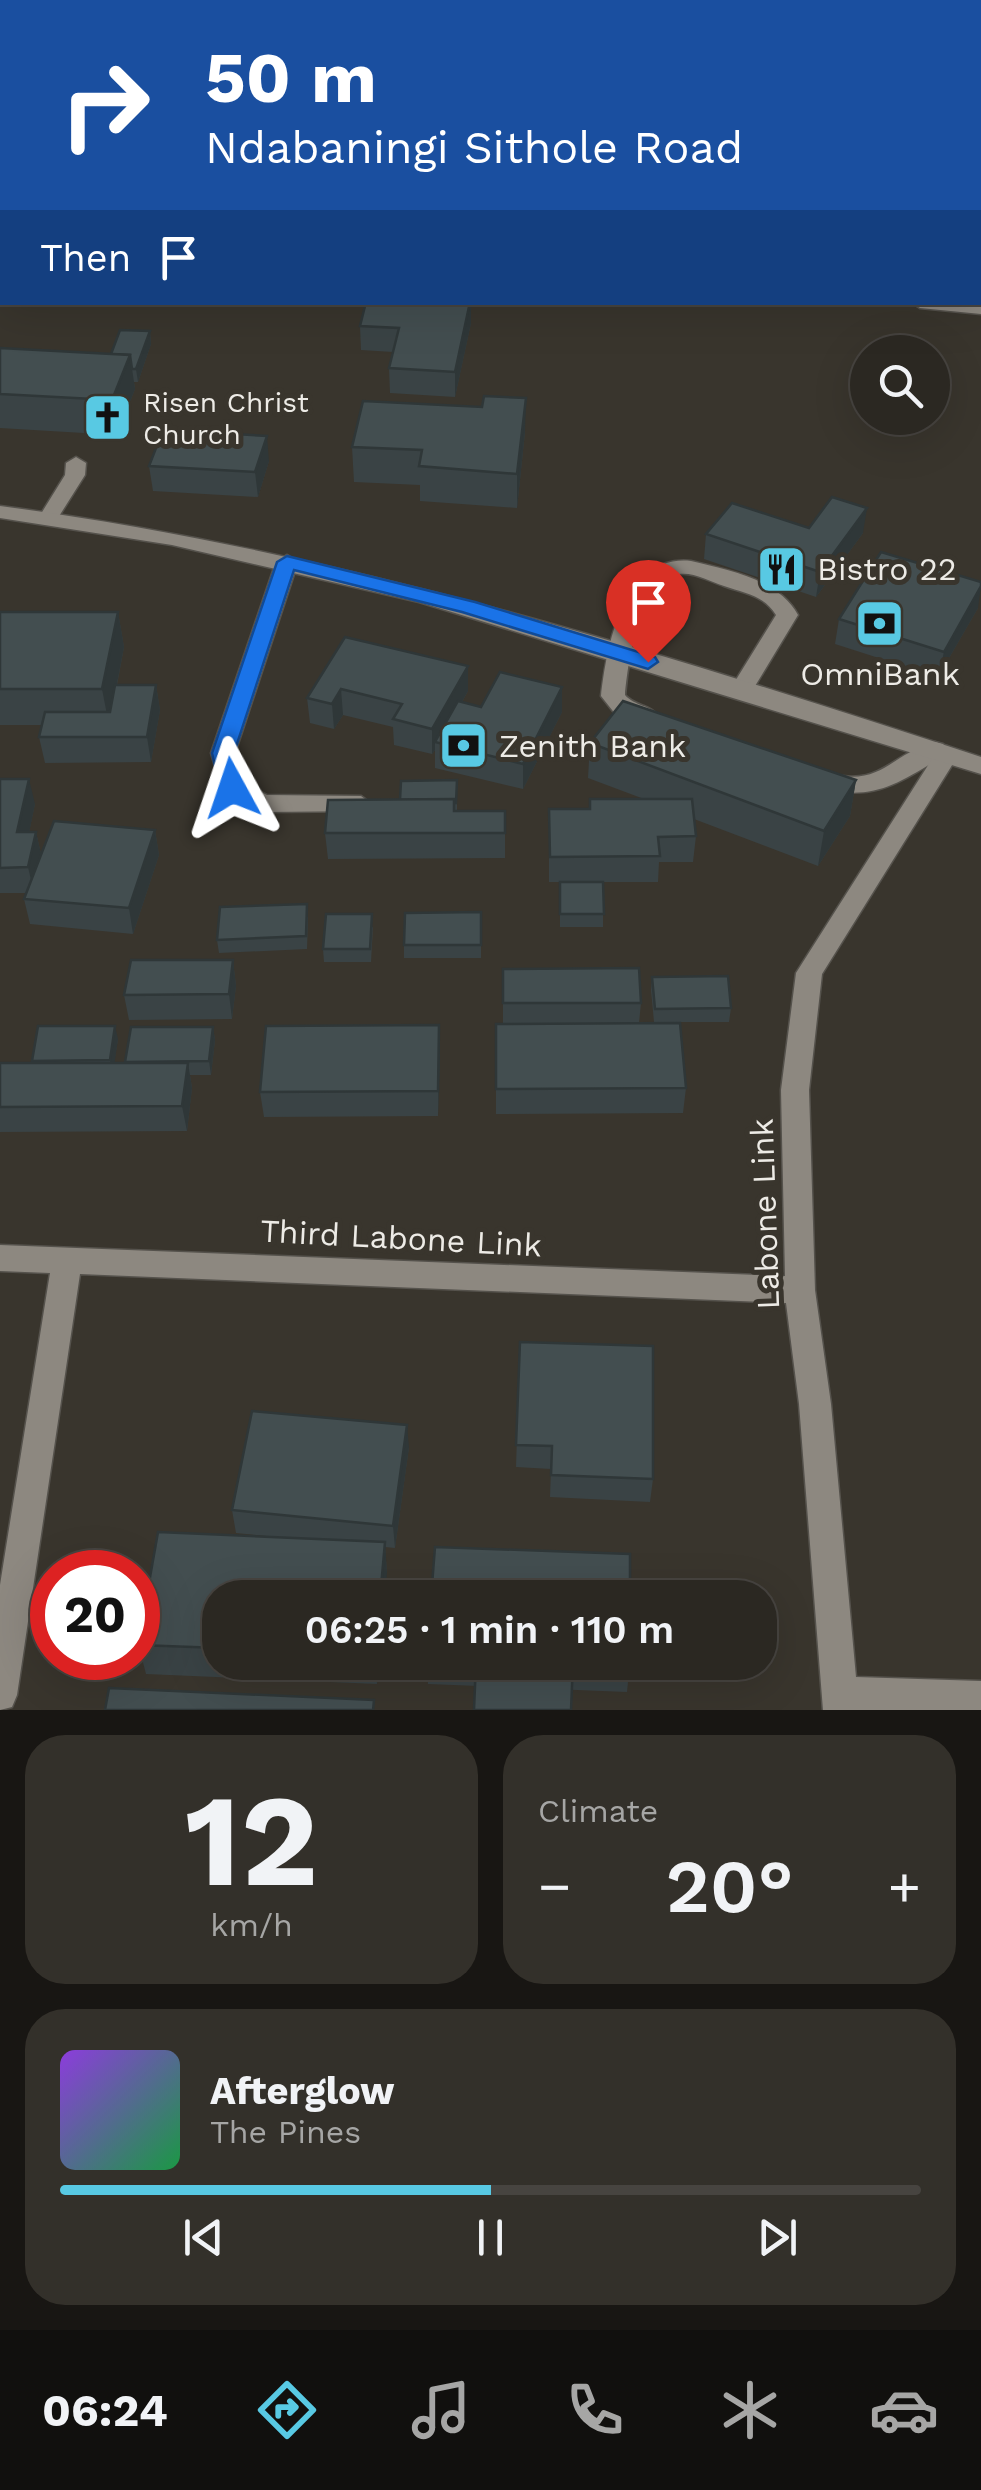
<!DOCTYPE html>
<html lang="en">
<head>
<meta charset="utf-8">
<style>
  body { margin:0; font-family:"Work Sans",sans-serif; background:#33302a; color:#f1f3f6; height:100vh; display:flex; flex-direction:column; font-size:38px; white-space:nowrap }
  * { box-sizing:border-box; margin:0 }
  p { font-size:32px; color:#a6a6a5 }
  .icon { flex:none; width:55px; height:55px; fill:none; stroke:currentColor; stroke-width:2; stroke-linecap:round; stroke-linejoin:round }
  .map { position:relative; height:1710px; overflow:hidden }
  .side { display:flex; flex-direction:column; gap:25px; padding:25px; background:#181613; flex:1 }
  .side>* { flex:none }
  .guide { position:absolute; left:0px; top:0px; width:982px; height:305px; box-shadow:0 10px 40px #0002,0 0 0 2px #474440; background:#1a4fa0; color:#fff; overflow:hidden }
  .fabs { position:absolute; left:850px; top:335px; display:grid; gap:20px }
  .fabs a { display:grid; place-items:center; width:100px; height:100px; border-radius:50%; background:#2b2822; box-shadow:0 10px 40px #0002,0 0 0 2px #474440; font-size:50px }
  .speed { position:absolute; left:30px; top:1550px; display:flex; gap:20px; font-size:50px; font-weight:700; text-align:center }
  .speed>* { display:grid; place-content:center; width:130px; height:130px; border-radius:50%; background:#2b2822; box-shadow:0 10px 40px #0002,0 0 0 2px #474440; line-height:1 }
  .speed .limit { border:15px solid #d22; background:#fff; color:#111 }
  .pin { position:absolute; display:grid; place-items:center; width:85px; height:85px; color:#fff; margin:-102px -42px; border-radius:50% 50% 50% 0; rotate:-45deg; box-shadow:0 0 10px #0007 }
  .pin .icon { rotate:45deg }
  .me { position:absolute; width:110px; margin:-55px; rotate:355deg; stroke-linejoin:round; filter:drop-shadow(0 0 8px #0008) }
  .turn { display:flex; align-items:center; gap:35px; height:210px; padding:0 40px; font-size:45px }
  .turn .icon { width:130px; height:130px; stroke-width:2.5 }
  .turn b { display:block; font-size:70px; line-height:85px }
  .then { display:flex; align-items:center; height:95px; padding:0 40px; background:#0003; gap:20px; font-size:38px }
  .big { font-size:75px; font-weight:600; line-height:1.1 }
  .side .widget { flex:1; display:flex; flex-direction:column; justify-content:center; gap:15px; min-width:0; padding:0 35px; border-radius:40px; background:#33302a }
  .side .dial { align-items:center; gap:0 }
  .dial b { font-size:130px; line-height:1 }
  .song { display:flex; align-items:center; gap:30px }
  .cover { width:120px; height:120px; border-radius:15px; background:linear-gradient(135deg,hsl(270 70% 55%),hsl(140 70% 35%)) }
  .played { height:10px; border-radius:5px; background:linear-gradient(90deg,#58c9e3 50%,#474440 50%) }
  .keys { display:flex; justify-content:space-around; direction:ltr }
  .heat { display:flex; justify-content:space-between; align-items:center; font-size:55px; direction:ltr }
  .side .tiles { flex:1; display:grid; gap:25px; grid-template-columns:1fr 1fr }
  .widget:last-child { grid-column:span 2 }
  .trip { position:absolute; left:202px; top:1580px; width:575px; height:100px; border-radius:40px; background:#2b2822; box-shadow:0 10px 40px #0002,0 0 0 2px #474440; font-weight:600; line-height:100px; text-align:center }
  .menu { display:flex; height:160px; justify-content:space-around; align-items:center; background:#11100e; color:#a6a6a5 }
  .menu .icon { width:70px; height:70px }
  .menu .current { color:#58c9e3 }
  .menu b { font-size:45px; color:#f1f3f6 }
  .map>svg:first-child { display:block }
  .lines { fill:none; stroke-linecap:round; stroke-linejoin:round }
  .service-casing { stroke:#55524c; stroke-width:3 }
  .minor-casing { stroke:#55524c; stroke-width:3 }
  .tertiary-casing { stroke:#55524c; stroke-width:3 }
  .service { fill:#8d8880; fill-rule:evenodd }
  .minor { fill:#8d8880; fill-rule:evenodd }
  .tertiary { fill:#8d8880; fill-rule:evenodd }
  .wall { fill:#3a4345 }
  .shaded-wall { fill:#2f3738 }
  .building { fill:#434e50; stroke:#2f3738; stroke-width:2.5 }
  .route { fill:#1a73e8; stroke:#114b97; stroke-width:2.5 }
  .labels { text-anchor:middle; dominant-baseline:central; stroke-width:10; stroke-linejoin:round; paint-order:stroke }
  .far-poi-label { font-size:28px; fill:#edebe6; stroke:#39352d; text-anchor:start }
  .poi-label { font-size:32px; fill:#edebe6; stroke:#39352d; text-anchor:start }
  .street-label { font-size:32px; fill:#edebe6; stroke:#39352d }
</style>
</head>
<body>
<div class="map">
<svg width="981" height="1710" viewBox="0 0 981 1710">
  <rect width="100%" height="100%" fill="#39352d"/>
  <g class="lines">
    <defs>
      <g id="service">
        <rect x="222" y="0" width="14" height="2"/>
        <path d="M287,555L298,562L235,753L243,783L267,795L361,796L373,805L370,811L264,812L223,794L211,753L276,562Z"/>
        <path d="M691,561C728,570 779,579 798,615L749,696H733L729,691L776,615C764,595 744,593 724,586C709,581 694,572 679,574C639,580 628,662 625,695C634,706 652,705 659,717L647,725L616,715L601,696C607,645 623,554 691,561Z"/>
        <path d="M935,742L943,744L947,750L943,756C895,786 870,803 812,786L809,780L821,772C884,789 885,756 935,742Z"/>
      </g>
      <g id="minor">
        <path d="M2,0H228L2,5Z"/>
        <path d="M625,0H719L720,2H626Z"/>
        <rect x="980" y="16" width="1" height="10"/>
        <rect x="0" y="277" width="2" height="10"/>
        <path d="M911,302H981V314L920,308Z"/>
        <path d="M76,457L86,463L85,475L56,521H42L39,517L65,475L66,463Z"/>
        <path d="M947,746L959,754L822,974L809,1090L815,1290L831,1404L856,1677L981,1681V1710H823L799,1404L786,1303L80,1274L17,1695L12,1707L0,1710V1585L50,1273L0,1271V1245L785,1276L781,1090L796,973L939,748Z"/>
      </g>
      <path id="tertiary" d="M0,506C335,550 661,652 981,757V774L419,602L172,545L0,518Z"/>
    </defs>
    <use href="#service" class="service-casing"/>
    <use href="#minor" class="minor-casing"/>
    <use href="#tertiary" class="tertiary-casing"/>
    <use href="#service" class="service"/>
    <use href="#minor" class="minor"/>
    <use href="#tertiary" class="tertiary"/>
  </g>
  <g class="wall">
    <path d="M981,198V235H980Z"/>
    <path d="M471,323L455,397L390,393L389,368L393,352L361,350L360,326Z"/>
    <path d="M150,331L151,344L138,382H134L135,389L117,435L0,428V348L111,354Z"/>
    <path d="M525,432L517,508L420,501V485L354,482L352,447Z"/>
    <path d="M269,461L258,497L153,491L149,466Z"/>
    <path d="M809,528L863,533L816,597L704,559L706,534Z"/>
    <path d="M978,608L938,677L835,644L839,619Z"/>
    <path d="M0,612H118L124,647L117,685H156L160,710L151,762L45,763L39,737L42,725H0Z"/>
    <path d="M345,637L468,666V691L462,702L481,707L562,712L523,789L435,768V750L432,754L394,745L393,727L343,715L334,729L310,723L307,698Z"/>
    <path d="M590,743L856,780L850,816L818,866L694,819L696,836L693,862H659L658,882H603V927H560V882H549V809H589L590,799H644L588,778Z"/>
    <path d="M0,779L35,804L29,832H36L41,854L155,830L159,855L133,934L30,924L24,899L26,893H0Z"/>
    <path d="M457,780V811L505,833V858L328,859L325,833L400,800Z"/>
    <path d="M481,912V958H404V945Z"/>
    <path d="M308,917L307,949L219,953L217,940Z"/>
    <path d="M373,927L371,962H324L323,949Z"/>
    <path d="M233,960L236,986L232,1019L129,1020L124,995Z"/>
    <path d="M503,969L641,1003L639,1023L686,1088L683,1113L496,1114V1024H503Z"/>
    <path d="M652,977L731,1008L729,1022H654L651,990Z"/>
    <path d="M213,1027L215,1040L211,1075H190L192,1088L187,1131L0,1132V1063H33L32,1061L118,1039L114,1063H125Z"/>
    <path d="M440,1050L438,1116L264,1117L260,1092Z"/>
    <path d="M520,1342L653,1479L650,1502L550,1497L551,1469L516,1467Z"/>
    <path d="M409,1447L395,1548L385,1547L387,1573L220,1598V1662H379L377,1684L146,1674L138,1643L287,1538L236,1533L232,1510Z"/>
    <path d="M427,1662H630L627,1692L428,1684Z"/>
  </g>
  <g class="shaded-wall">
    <path d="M471,302V323L455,397V372Z"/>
    <path d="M150,331L151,344L138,382L136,369Z"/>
    <path d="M130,355L135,389L117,435L112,400Z"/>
    <path d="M526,398L525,432L517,508V474Z"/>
    <path d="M267,436L269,461L258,497L255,472Z"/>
    <path d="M867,508L863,533L816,597L820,572Z"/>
    <path d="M981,586L978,608L938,677L944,652Z"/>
    <path d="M118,612L124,647L109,725L102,689Z"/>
    <path d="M468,666V691L439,743L435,742V750L432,754V729Z"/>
    <path d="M156,685L160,710L151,762L147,737Z"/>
    <path d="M562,687V712L523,789V764Z"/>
    <path d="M341,689L343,715L334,729L332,704Z"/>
    <path d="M29,779L35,804L24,857L17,832Z"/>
    <path d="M856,780L850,816L818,866L824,831Z"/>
    <path d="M155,830L159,855L133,934L129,908Z"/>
    <path d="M36,832L42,858L34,893L28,867Z"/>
    <path d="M233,960L236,986L232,1019L229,994Z"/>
    <path d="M439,1025L440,1050L438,1116V1091Z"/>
    <path d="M115,1026L118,1039L113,1074L110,1060Z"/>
    <path d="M213,1027L215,1040L211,1075L209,1061Z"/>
    <path d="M188,1063L192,1088L187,1131L182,1106Z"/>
    <path d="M407,1425L409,1447L395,1548L393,1526Z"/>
    <path d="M385,1542L387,1573L385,1598H380Z"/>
    <path d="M375,1662H379L377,1684Z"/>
  </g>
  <g class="building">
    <rect x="384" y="0" width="59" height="2"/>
    <path d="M366,302H470L455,372L389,368L399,328L360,326Z"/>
    <path d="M120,330L150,331L136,369H132L130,355L111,354Z"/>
    <path d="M0,348L130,355L112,400L0,394Z"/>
    <path d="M484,396L526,398L517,474L419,466L422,450L352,447L363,401L482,407Z"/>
    <path d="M163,430L267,436L255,472L149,466Z"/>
    <path d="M832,497L867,508L820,572L706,534L732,503L809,528Z"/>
    <path d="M881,552L981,582V586L944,652L839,619Z"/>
    <path d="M0,612H118L102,689H0Z"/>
    <path d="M345,637L468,666L432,729L393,719L402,704L341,689L332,704L307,698Z"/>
    <path d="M500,672L562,687L523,764L435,742L458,701L481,707Z"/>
    <path d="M115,685H156L147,737H39L45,712H110Z"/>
    <path d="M623,701L856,780L824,831L590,743Z"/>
    <path d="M0,779H29L17,832H36L28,867L0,868Z"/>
    <path d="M457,780L456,803H454V799L400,800L401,781Z"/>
    <path d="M454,799V811H505V833H325L328,800Z"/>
    <path d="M590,799H692L696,836L658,837L660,856L550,857L549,809H590Z"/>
    <path d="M54,821L155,830L129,908L24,899Z"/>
    <path d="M560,882H603L604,914H560Z"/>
    <path d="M307,904L306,936L217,940L220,907Z"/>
    <path d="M481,912V945H404L405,913Z"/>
    <path d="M326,914H372L370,949H323Z"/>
    <path d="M131,960H233L229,994L124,995Z"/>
    <path d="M639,968L641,1003H503V969Z"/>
    <path d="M728,976L731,1008L655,1009L652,977Z"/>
    <path d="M680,1023L686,1088L496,1089V1024Z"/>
    <path d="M439,1025L438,1091L260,1092L266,1026Z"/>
    <path d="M38,1026H115L110,1060L32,1061Z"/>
    <path d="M131,1027H213L209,1061L125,1062Z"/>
    <path d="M0,1063H188L182,1106L0,1107Z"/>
    <path d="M520,1342L653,1346V1479L551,1475L552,1446L516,1445Z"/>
    <path d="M252,1411L407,1425L393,1526L232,1510Z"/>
    <path d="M158,1532L385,1542L380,1598H220V1648L138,1645Z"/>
    <path d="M435,1547L630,1554V1598H431Z"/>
    <path d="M476,1662H573L571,1710H474Z"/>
    <path d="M109,1688L374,1700L373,1710H105Z"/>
  </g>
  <path class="route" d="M287,556L475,602L655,657L658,662L648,669L462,612L294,570L234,753L243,788L232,795L220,788L212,753L277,562Z"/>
  <defs>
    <symbol id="church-square" viewBox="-11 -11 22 22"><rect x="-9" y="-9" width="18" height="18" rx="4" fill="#58c9e3" stroke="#39352d"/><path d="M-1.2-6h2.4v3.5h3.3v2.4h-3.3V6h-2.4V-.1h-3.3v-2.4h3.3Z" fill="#111"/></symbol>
    <symbol id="restaurant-square" viewBox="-11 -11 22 22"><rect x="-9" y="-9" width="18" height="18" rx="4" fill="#58c9e3" stroke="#39352d"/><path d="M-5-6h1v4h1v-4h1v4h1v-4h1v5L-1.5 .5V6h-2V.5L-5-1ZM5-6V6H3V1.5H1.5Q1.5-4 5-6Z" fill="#111"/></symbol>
    <symbol id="bank-square" viewBox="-11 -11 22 22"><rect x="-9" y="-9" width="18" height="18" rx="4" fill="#58c9e3" stroke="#39352d"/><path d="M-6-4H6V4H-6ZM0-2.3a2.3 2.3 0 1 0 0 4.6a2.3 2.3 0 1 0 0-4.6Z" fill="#111"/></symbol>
  </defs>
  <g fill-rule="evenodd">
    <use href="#church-square" x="80" y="390" width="55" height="55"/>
    <use href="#restaurant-square" x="754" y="542" width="55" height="55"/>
    <use href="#bank-square" x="852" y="596" width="55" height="55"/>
    <use href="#bank-square" x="436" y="718" width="55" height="55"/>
  </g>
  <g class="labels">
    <g class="far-poi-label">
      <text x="143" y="402">Risen Christ<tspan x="143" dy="32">Church</tspan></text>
    </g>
    <g class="poi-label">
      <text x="817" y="569">Bistro 22</text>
      <text x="880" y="674" text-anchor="middle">OmniBank</text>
      <text x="499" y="746">Zenith Bank</text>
    </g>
    <g class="street-label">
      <text transform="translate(765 1214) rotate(-92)">Labone Link</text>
      <text transform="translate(401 1238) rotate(3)">Third Labone Link</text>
    </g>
  </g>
</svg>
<div class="fabs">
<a><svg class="icon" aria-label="search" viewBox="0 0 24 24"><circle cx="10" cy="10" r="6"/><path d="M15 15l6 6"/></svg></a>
</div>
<div class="speed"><div class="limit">20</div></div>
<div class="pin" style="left:648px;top:662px;background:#d93025"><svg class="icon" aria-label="arrive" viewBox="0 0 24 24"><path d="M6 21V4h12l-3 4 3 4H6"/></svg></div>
<svg class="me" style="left:232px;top:788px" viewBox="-20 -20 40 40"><path d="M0-17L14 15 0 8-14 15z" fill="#1a73e8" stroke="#fff" stroke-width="4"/></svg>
<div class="trip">06:25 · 1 min · 110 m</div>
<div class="guide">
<div class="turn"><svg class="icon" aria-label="right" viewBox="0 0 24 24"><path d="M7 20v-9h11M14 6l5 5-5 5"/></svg><div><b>50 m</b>Ndabaningi Sithole Road</div></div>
<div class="then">Then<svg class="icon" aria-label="arrive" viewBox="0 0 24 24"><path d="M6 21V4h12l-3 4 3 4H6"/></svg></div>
</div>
</div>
<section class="side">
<div class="tiles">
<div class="widget dial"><b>12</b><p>km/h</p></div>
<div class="widget"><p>Climate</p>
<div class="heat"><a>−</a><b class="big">20°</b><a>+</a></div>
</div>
<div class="widget">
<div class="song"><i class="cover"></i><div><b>Afterglow</b><p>The Pines</p></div></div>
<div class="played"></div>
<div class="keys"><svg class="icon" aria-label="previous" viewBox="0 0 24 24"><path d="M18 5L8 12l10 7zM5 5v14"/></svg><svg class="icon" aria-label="pause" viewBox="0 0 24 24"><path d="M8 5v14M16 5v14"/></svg><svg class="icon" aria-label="next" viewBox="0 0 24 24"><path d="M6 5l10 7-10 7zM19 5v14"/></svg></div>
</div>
</div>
</section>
<nav class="menu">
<b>06:24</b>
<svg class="icon current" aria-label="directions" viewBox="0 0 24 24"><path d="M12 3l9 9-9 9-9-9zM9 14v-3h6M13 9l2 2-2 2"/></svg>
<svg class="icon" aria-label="music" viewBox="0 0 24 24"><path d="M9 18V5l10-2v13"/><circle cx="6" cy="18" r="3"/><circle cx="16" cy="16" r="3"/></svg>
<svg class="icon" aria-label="phone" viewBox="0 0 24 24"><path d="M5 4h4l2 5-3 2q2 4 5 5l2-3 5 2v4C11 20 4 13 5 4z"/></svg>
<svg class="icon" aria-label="climate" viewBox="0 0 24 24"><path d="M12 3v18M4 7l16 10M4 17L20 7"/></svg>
<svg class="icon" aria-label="car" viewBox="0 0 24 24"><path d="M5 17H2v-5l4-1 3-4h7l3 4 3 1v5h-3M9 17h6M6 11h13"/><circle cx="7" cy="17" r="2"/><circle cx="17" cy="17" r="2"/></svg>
</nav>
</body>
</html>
